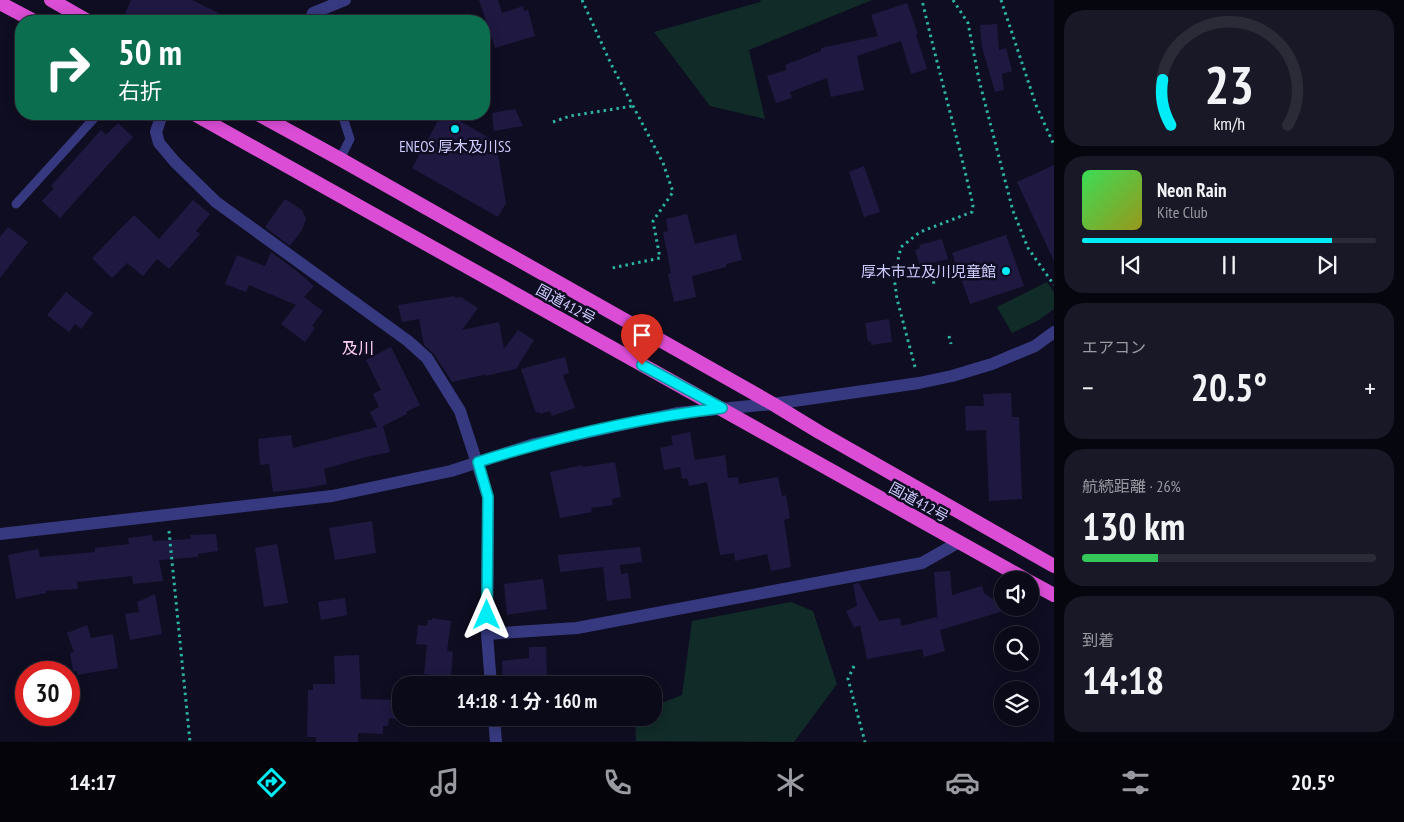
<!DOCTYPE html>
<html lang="ja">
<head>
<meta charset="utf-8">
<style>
  body { margin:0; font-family:"PT Sans Narrow","Noto Sans JP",sans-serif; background:#191826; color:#f1f3f6; height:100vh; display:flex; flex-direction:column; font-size:19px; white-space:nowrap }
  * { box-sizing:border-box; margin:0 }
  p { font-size:16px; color:#9a9aa2 }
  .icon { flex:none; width:28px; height:28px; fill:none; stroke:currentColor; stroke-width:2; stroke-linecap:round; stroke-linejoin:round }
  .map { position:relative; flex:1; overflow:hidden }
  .sheet { display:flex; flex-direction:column; gap:10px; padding:10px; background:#06060e; width:350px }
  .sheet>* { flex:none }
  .top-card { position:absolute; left:15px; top:15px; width:475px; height:105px; border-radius:20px; box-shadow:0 2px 12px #0003,0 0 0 1px #2b2b38; background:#0b6e4f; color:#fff; overflow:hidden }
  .buttons { position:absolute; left:994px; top:571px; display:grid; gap:10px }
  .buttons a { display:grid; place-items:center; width:45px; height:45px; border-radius:50%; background:#0b0a19; box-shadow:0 2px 12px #0003,0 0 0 1px #2b2b38; font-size:25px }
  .speed { position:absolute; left:15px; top:661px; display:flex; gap:10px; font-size:25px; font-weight:700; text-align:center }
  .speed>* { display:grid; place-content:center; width:65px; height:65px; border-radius:50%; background:#0b0a19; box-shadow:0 2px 12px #0003,0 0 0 1px #2b2b38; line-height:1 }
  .speed .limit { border:8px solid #d22; background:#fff; color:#111 }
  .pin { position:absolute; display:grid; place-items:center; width:42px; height:42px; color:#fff; margin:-51px -21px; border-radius:50% 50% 50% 0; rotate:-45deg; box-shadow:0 0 5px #0007 }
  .pin .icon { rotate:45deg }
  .me { position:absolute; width:55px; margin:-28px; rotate:0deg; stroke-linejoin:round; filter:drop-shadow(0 0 4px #0008) }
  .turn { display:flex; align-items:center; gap:18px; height:105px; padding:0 20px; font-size:22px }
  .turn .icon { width:65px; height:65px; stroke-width:2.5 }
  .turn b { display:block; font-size:35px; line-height:42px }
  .big { font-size:38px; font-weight:700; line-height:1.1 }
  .sheet .widget { flex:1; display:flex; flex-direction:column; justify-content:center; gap:8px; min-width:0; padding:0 18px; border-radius:20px; background:#191826 }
  .sheet .dial { align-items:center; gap:0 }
  .dial svg { height:130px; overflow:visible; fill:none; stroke:#2b2b38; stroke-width:7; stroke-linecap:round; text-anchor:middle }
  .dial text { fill:#f1f3f6; stroke:none }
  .song { display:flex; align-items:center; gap:15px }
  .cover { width:60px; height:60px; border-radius:8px; background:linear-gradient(135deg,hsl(130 70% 55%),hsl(60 70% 35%)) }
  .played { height:5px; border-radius:2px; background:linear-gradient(90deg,#00edf7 85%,#2b2b38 85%) }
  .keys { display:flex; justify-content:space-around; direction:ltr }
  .heat { display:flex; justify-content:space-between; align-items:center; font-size:28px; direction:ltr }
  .charge { height:8px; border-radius:4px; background:linear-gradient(90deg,#34c759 26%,#2b2b38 0) }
  .trip { position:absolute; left:392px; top:676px; width:270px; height:50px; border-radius:20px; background:#0b0a19; box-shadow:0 2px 12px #0003,0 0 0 1px #2b2b38; font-weight:700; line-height:50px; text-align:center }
  .dock { display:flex; height:80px; justify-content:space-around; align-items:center; background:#04040a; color:#9a9aa2 }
  .dock .icon { width:35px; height:35px }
  .dock .current { color:#00edf7 }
  .dock b { font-size:22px; color:#f1f3f6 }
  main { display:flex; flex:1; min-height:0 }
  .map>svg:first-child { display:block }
  .green { fill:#102b28 }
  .building { fill:#1f1942 }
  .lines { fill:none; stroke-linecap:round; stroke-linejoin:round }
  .path { stroke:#2cb3a3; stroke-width:3; stroke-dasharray:2.5 4; stroke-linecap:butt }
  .service { stroke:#373980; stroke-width:9 }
  .minor { stroke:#373980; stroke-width:12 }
  .tertiary { stroke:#373980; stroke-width:12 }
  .trunk { stroke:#da4dd4; stroke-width:14 }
  .route-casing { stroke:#009aa1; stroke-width:12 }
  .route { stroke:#00edf7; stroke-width:9 }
  .poi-dot { fill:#00edf7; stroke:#0f0d21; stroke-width:2 }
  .labels { text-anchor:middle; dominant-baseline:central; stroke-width:5; stroke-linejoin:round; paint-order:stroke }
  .poi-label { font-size:15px; fill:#cfccff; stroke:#0f0d21 }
  .street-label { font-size:15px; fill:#cfccff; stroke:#0f0d21 }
  .neighbourhood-label { font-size:16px; fill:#ffcef0; stroke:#0f0d21 }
</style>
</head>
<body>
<main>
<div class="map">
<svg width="1054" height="742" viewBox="0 0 1054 742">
  <rect width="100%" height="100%" fill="#0f0d21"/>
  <g class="green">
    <path d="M761,0H872L749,50L765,119L710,106L654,32L760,2Z"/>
    <path d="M1047,282L1054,292V309L1039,320L1012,333L997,307Z"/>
    <path d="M791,602L813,611L837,684L794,742L636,741L635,718H654V706L682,695L692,621Z"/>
  </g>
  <g class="building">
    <path d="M131,0H192L235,21H141L125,13Z"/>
    <path d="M479,0H498L502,13L523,6L524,11L528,10L535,36L495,48Z"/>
    <path d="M907,3L918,34L916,35L927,69L911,74L901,41L857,56L864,90L831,97L827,78L790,92L792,98L776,103L767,76L787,70L785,65L821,51V48L878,36L871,15Z"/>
    <path d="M997,24L999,50L1006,48L1012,71L1002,74L1004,90L995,92L982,47L980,25Z"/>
    <path d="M515,109L523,126L494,131L492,113Z"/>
    <path d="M455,118L496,142L506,203L498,217L412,168L438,121Z"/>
    <path d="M118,123L133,137L60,218L42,201L54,188L51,186L101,130L106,135Z"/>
    <path d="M1054,165V261L1017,182Z"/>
    <path d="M864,166L880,212L864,217L849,172Z"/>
    <path d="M285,199L302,210L306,219L302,230L290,246L265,227Z"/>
    <path d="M193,200L210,214L196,231L200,234L169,269L157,259L143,276L127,263L112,278L92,258L134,215L159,239Z"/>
    <path d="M687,214L695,244L736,234L742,260L726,264V267L692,276L696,297L674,302L668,274L671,273L663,232L668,231L666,219Z"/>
    <path d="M8,227L28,242L0,278V237Z"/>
    <path d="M1006,235L1024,286L970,304L952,253Z"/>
    <path d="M942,239L948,259L920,266L915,250L920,248L919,245Z"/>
    <path d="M271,252L298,272L314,286L304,297L323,311L312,326L315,328L305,342L281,324L296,305L249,285L246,292L225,284L237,255L265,266Z"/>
    <path d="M66,292L93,313L81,329L75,324L69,332L47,315Z"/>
    <path d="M455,296V298L461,297L478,308L462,330L499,322L504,349L518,330L534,340L516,369L485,376L487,374L452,382L434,354L424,345L419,319L402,322L398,305Z"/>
    <path d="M889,319L892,342L871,345V341L868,342L865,323Z"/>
    <path d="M391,347L420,405L406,412L407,414L383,426L390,452L362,458L324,469L327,484L307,488L273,492L269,464L260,465L258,439L291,435L293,448L377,427L370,412L379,407L373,394L381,390L366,360Z"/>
    <path d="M565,357L569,373L563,375L575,408L552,416L550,411L540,414L539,412L536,413L521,369Z"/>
    <path d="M1011,393L1012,417H1019L1022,499L989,501L986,430L966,431L965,406H984L983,394Z"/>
    <path d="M690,432L695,460L725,455L728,478L738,477L739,484L778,477L782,496L786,495L790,518L784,520L791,567L771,571L767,554L735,561L734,553L720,555L707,482L689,486L687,478L682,479L680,467L664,470L660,448L673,445L671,436Z"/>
    <path d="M615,462L621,497L612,499L613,505L591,508L592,512L560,518L550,472L583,465V467Z"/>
    <path d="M372,521L376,553L335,560L329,528Z"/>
    <path d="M216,534L218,551L198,554V557L159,560L163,581L133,584L132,576L77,582L78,589L46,591V593L16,599L8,555L38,549L40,557L95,552V548L129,544L128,538L152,535L153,541L191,539L190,535Z"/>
    <path d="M277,544L288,603L264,607L255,548Z"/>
    <path d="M640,547L642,562L620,565L621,574L628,573L631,598L607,601L603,567L560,572L558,555Z"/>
    <path d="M950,571L952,595L982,586L984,593L1002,605V608L1010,609L940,630L945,651L924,657L922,649L867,659L860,625L854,628L846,611L857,606L853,584L859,583L879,621L900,618L901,626L937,617L938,624L934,572Z"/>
    <path d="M543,579L547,609L507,615L504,584Z"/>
    <path d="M155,594L162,634L130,640L125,614L139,612L137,602Z"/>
    <path d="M345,598L347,615L321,620L318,602Z"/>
    <path d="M432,618L451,621L447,651L453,652L451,677L424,674L427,645L416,644L418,625L427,626L428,620H432Z"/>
    <path d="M87,625L91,638L113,634L118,668L77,675V671H73L70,653L74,652L67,633Z"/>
    <path d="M529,647H546L547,685L503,682L502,661L529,658Z"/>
    <path d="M359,655L361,699L401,700V720L389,718L388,726H383V734L358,733V742H316V737H307L308,690H313V684H335L334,656Z"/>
  </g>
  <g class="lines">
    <g class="path">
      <path d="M582,0L611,64L663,163L673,192L653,221L660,258L612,268"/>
      <path d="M953,0L968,23L979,80L1013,211L1028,248L1054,285"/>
      <path d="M1001,0L1036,105L1054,145"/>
      <path d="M553,122L570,116L633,106"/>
      <path d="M932,275L934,284"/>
      <path d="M949,336L951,344"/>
      <path d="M915,367L897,299L894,277L901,247L920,232L972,212L973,205C957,136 938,69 922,0"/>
      <path d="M169,531L190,742"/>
      <path d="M854,666L848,679L865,742"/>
    </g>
    <g class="service">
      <path d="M340,159L350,139L342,114"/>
      <path d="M16,204L98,114"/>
    </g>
    <g class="minor">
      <path d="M310,21L313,13L345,0"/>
      <path d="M162,114L156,132L159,143L175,162L216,202L408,341L427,358L460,411L488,497L487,634L491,685"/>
      <path d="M487,634L577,628L922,563L959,542"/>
      <path d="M494,718L496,742"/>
    </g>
    <path class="tertiary" d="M0,534L332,496L451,471L534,444L677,413L773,404L919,383L952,376L992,364L1035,346L1054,332"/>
    <g class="trunk">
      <path d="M51,0L88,21"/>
      <path d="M0,3L34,21"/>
      <path d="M194,114L1027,580"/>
      <path d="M258,114L340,159L773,404L819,432L1054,566"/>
      <path d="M1030,582L1054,595"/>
    </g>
  </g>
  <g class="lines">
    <defs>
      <path id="route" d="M487,615L488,497L478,462C557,437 639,418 722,408L642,365"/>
    </defs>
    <use href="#route" class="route-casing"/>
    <use href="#route" class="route"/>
  </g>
  <g class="poi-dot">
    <circle cx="455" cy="129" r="5"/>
    <circle cx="1006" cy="271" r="5"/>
  </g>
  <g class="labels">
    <g class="poi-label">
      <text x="455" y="146">ENEOS 厚木及川SS</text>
      <text x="996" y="271" text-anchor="end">厚木市立及川児童館</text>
    </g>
    <g class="street-label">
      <text transform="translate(566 304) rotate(29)">国道412号</text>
      <text transform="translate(919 502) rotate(29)">国道412号</text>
    </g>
    <g class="neighbourhood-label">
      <text x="358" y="348">及川</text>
    </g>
  </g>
</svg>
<div class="buttons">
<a><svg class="icon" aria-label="sound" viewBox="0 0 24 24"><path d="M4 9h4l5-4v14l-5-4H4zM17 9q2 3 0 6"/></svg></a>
<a><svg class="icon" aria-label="search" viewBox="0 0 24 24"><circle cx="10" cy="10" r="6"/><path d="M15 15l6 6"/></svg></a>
<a><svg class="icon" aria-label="layers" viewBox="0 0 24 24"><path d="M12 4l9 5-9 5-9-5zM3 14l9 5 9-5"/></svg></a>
</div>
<div class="speed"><div class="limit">30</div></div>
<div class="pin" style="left:642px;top:365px;background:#d93025"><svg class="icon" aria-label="arrive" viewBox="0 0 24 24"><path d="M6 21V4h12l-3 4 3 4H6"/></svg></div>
<svg class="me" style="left:487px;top:615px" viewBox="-20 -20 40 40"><path d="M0-17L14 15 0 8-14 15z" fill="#00edf7" stroke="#fff" stroke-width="4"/></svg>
<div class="trip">14:18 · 1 分 · 160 m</div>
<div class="top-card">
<div class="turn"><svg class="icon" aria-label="right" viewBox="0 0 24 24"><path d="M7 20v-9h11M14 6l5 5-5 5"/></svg><div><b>50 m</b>右折</div></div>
</div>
</div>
<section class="sheet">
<div class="widget dial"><svg viewBox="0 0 100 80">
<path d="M14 69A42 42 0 1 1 86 69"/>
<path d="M14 69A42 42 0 0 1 9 41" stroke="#00edf7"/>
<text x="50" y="56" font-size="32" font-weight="700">23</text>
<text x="50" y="72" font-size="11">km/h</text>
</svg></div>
<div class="widget">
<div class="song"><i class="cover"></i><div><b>Neon Rain</b><p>Kite Club</p></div></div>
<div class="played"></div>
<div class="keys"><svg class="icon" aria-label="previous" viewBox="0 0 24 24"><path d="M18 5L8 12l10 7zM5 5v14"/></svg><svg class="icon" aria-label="pause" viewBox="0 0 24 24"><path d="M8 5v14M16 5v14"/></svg><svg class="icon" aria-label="next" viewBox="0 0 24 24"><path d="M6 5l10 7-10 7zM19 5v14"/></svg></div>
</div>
<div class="widget"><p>エアコン</p>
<div class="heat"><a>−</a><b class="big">20.5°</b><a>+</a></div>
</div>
<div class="widget"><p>航続距離 · 26%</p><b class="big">130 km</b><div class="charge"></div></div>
<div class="widget"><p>到着</p><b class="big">14:18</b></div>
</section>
</main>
<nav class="dock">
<b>14:17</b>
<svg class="icon current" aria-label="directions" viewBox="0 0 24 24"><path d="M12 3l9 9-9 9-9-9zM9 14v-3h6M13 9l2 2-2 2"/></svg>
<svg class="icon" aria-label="music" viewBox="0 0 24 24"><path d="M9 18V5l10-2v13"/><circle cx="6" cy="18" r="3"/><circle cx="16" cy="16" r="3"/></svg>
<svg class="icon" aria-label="phone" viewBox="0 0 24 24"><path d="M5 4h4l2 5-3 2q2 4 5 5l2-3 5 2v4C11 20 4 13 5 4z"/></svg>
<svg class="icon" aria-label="climate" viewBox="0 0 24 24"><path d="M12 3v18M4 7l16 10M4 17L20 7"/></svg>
<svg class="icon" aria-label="car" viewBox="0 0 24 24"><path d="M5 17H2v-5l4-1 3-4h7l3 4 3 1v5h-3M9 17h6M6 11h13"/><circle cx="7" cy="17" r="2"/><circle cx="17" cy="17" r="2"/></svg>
<svg class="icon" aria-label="filters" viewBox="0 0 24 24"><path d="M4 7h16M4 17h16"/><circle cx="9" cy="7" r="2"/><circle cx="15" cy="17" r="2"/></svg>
<b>20.5°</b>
</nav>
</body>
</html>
